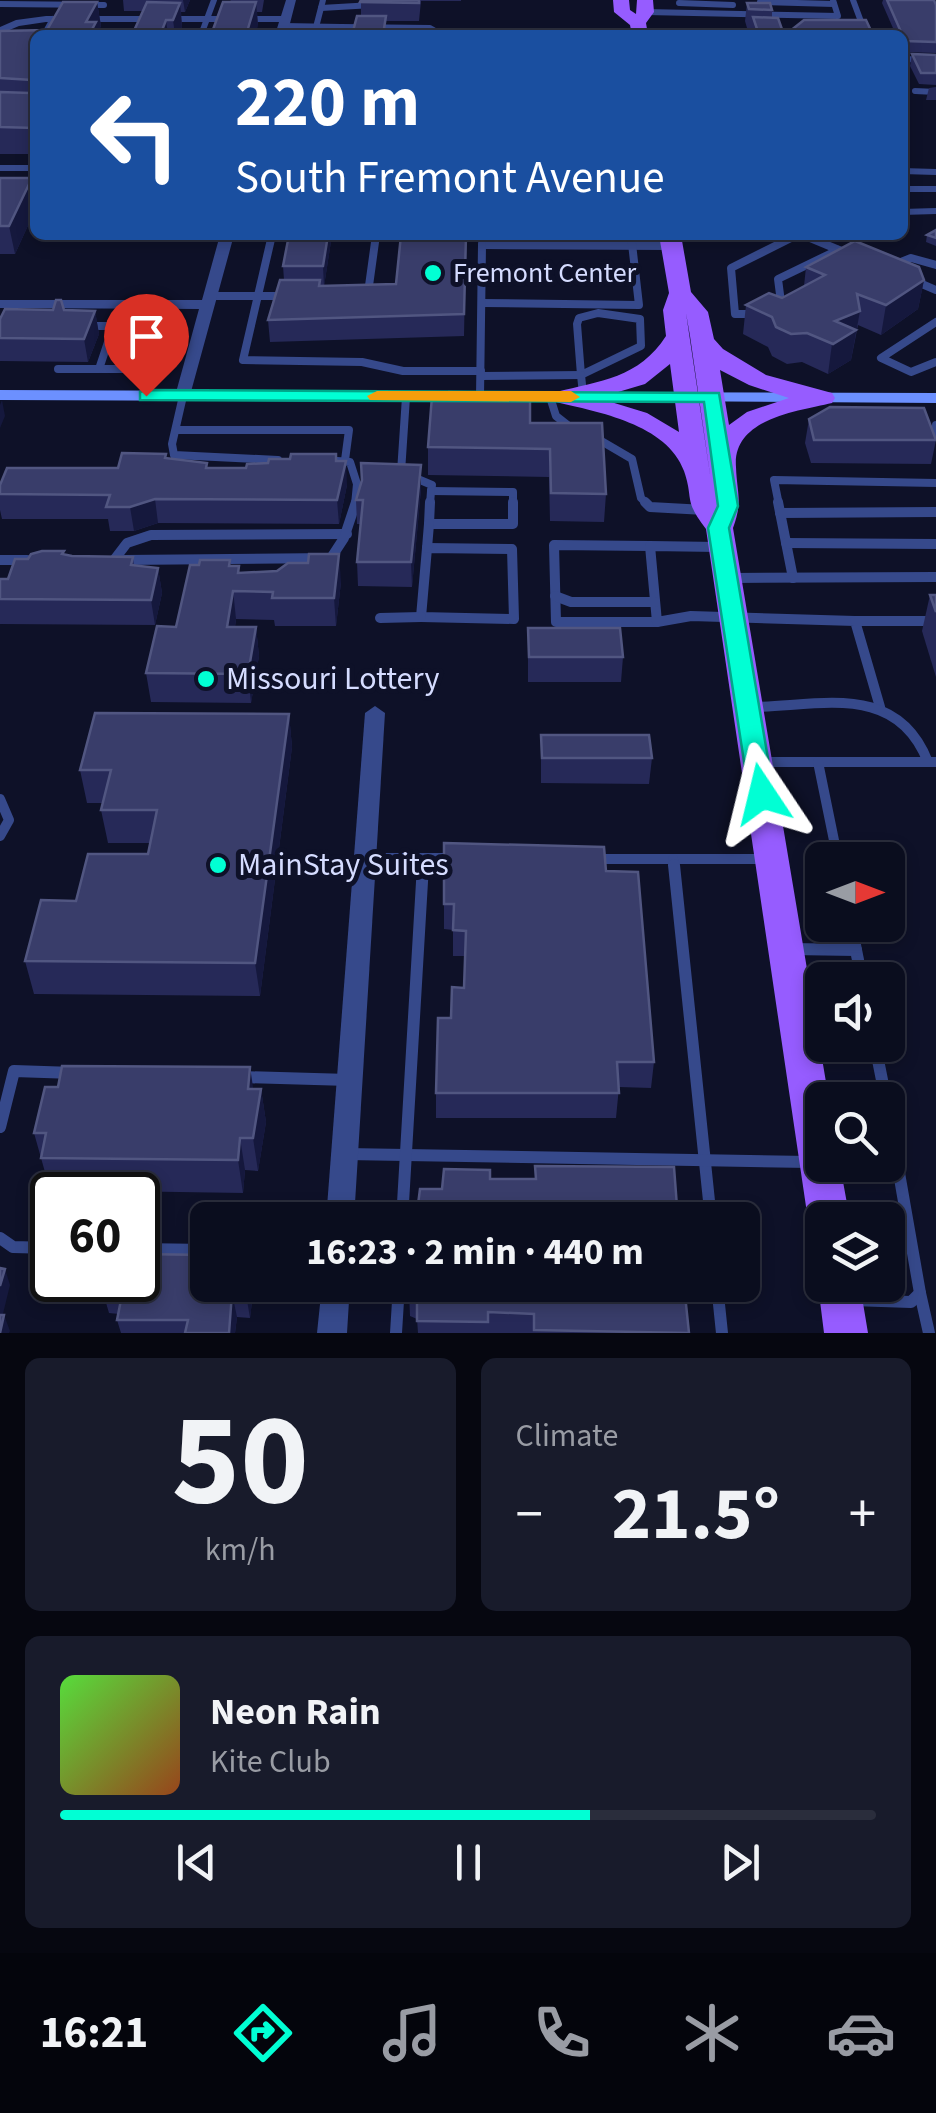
<!DOCTYPE html>
<html lang="en">
<head>
<meta charset="utf-8">
<style>
  body { margin:0; font-family:"Source Sans 3",sans-serif; background:#181b2b; color:#f1f3f6; height:100vh; display:flex; flex-direction:column; font-size:38px; white-space:nowrap }
  * { box-sizing:border-box; margin:0 }
  p { font-size:32px; color:#999ca4 }
  .icon { flex:none; width:55px; height:55px; fill:none; stroke:currentColor; stroke-width:2; stroke-linecap:round; stroke-linejoin:round }
  .map { position:relative; height:1333px; overflow:hidden }
  .panel { display:flex; flex-direction:column; gap:25px; padding:25px; background:#060710; flex:1 }
  .panel>* { flex:none }
  .banner { position:absolute; left:30px; top:30px; width:878px; height:210px; border-radius:15px; box-shadow:0 5px 15px #0003,0 0 0 2px #2a2d3c; background:#1a4fa0; color:#fff; overflow:hidden }
  .needle { width:65px; rotate:90deg }
  .fabs { position:absolute; left:805px; top:842px; display:grid; gap:20px }
  .fabs a { display:grid; place-items:center; width:100px; height:100px; border-radius:15px; background:#0a0d1e; box-shadow:0 5px 15px #0003,0 0 0 2px #2a2d3c; font-size:50px }
  .speed { position:absolute; left:30px; top:1172px; display:flex; gap:20px; font-size:50px; font-weight:700; text-align:center }
  .speed>* { display:grid; place-content:center; width:130px; height:130px; border-radius:50%; background:#0a0d1e; box-shadow:0 5px 15px #0003,0 0 0 2px #2a2d3c; line-height:1 }
  .speed .limit { border:5px solid #111; border-radius:15px; background:#fff; color:#111 }
  .pin { position:absolute; display:grid; place-items:center; width:85px; height:85px; color:#fff; margin:-102px -42px; border-radius:50% 50% 50% 0; rotate:-45deg; box-shadow:0 0 10px #0007 }
  .pin .icon { rotate:45deg }
  .me { position:absolute; width:110px; margin:-55px; rotate:350deg; stroke-linejoin:round; filter:drop-shadow(0 0 8px #0008) }
  .turn { display:flex; align-items:center; gap:35px; height:210px; padding:0 40px; font-size:45px }
  .turn .icon { width:130px; height:130px; stroke-width:2.5 }
  .turn b { display:block; font-size:70px; line-height:85px }
  .big { font-size:75px; font-weight:700; line-height:1.1 }
  .panel .widget { flex:1; display:flex; flex-direction:column; justify-content:center; gap:15px; min-width:0; padding:0 35px; border-radius:15px; background:#181b2b }
  .panel .dial { align-items:center; gap:0 }
  .dial b { font-size:130px; line-height:1 }
  .song { display:flex; align-items:center; gap:30px }
  .cover { width:120px; height:120px; border-radius:15px; background:linear-gradient(135deg,hsl(110 70% 55%),hsl(20 70% 35%)) }
  .played { height:10px; border-radius:5px; background:linear-gradient(90deg,#01ffd4 65%,#2a2d3c 65%) }
  .keys { display:flex; justify-content:space-around; direction:ltr }
  .heat { display:flex; justify-content:space-between; align-items:center; font-size:55px; direction:ltr }
  .panel .tiles { flex:1; display:grid; gap:25px; grid-template-columns:1fr 1fr }
  .widget:last-child { grid-column:span 2 }
  .trip { position:absolute; left:190px; top:1202px; width:570px; height:100px; border-radius:15px; background:#0a0d1e; box-shadow:0 5px 15px #0003,0 0 0 2px #2a2d3c; font-weight:700; line-height:100px; text-align:center }
  .menu { display:flex; height:160px; justify-content:space-around; align-items:center; background:#04050c; color:#999ca4 }
  .menu .icon { width:70px; height:70px }
  .menu .active { color:#01ffd4 }
  .menu b { font-size:45px; color:#f1f3f6 }
  .map>svg:first-child { display:block }
  .lines { fill:none; stroke-linecap:round; stroke-linejoin:round }
  .service-far3 { stroke:#36498b; stroke-width:6 }
  .service-far2 { stroke:#36498b; stroke-width:8 }
  .service-far1 { stroke:#36498b; stroke-width:10 }
  .service { stroke:#36498b; stroke-width:12 }
  .minor { fill:#36498b; fill-rule:evenodd }
  .secondary { fill:#6c90ff; fill-rule:evenodd }
  .primary { fill:#965cff; fill-rule:evenodd }
  .wall { fill:#262958 }
  .shaded-wall { fill:#15183d }
  .building { fill:#393d6a; stroke:#515681; stroke-width:2.5 }
  .route { fill:#01ffd4; stroke:#01a68a; stroke-width:2.5 }
  .slow { fill:#f59e0b }
  .poi-dot { fill:#01ffd4; stroke:#0e1128; stroke-width:4 }
  .labels { text-anchor:middle; dominant-baseline:central; stroke-width:10; stroke-linejoin:round; paint-order:stroke }
  .far-poi-label { font-size:28px; fill:#d5dcff; stroke:#0e1128; text-anchor:start }
  .poi-label { font-size:32px; fill:#d5dcff; stroke:#0e1128; text-anchor:start }
</style>
</head>
<body>
<div class="map">
<svg width="936" height="1333" viewBox="0 0 936 1333">
  <rect width="100%" height="100%" fill="#0e1128"/>
  <g class="lines">
    <g class="service-far3">
      <path d="M853,0L866,35"/>
      <path d="M760,2L834,4"/>
      <path d="M679,3L733,5"/>
      <path d="M0,4L104,5"/>
      <path d="M321,8L373,5L375,0"/>
      <path d="M646,12L838,16L833,0"/>
      <path d="M283,26L341,27L339,35"/>
      <path d="M341,27L430,28L442,35"/>
      <path d="M484,31V35"/>
      <path d="M639,33L780,35"/>
      <path d="M44,35L53,19"/>
      <path d="M201,35L214,0"/>
      <path d="M314,35L323,0"/>
      <path d="M902,59L936,60"/>
      <path d="M915,91L936,92"/>
      <path d="M902,128V138"/>
      <path d="M0,168H35"/>
      <path d="M902,171L936,172"/>
      <path d="M0,183H35"/>
      <path d="M902,189H936"/>
      <path d="M902,212L936,211"/>
    </g>
    <g class="service-far2">
      <path d="M272,235L243,360L362,362L403,371H481"/>
      <path d="M483,235L482,245L671,246"/>
      <path d="M803,235L839,250"/>
      <path d="M891,266L911,258L936,265"/>
      <path d="M915,281L936,290"/>
      <path d="M368,293L376,235"/>
      <path d="M210,296H286"/>
      <path d="M482,303L639,305L631,235"/>
      <path d="M782,310L778,279L838,250"/>
      <path d="M598,313L640,319L641,346L581,375L577,324L579,318Z"/>
      <path d="M756,314H735L731,268L797,235"/>
      <path d="M936,322L881,358L911,372L936,362"/>
      <path d="M84,326H158L144,369H99"/>
      <path d="M113,330L123,305"/>
      <path d="M58,369H99L108,342"/>
      <path d="M581,375L583,394"/>
      <path d="M481,376L581,375"/>
      <path d="M183,396L172,444L174,455L278,460"/>
      <path d="M406,397L401,472L432,485L431,491"/>
      <path d="M480,397L482,245"/>
      <path d="M550,397L556,416L570,427"/>
      <path d="M936,425V433"/>
      <path d="M176,430H349L345,460"/>
      <path d="M591,435L632,459L641,498L648,505"/>
      <path d="M325,460L350,462L357,484L355,505"/>
      <path d="M431,491L513,492V505"/>
      <path d="M430,505L431,491"/>
      <path d="M779,505L774,480L936,483"/>
    </g>
    <g class="service-far1">
      <path d="M430,502L429,524H513V502"/>
      <path d="M645,502L650,507L705,510"/>
      <path d="M778,502L793,578"/>
      <path d="M780,513L936,512"/>
      <path d="M786,543L936,544"/>
      <path d="M650,546L554,545L556,622H657"/>
      <path d="M718,547L650,546L657,622L691,616L855,621L880,707"/>
      <path d="M427,548L512,549L514,619L421,617Z"/>
      <path d="M427,548L429,524"/>
      <path d="M0,560H27"/>
      <path d="M114,560L127,543L151,535L347,534"/>
      <path d="M124,560L331,558L344,538L356,502"/>
      <path d="M732,578L936,577"/>
      <path d="M555,596L571,602H655"/>
      <path d="M380,618L421,617"/>
      <path d="M855,621H936"/>
      <path d="M752,707C821,706 897,682 928,762"/>
      <path d="M762,762H936"/>
      <path d="M818,762L838,860"/>
      <path d="M0,799L9,820L0,836"/>
      <path d="M366,858H423L422,868"/>
      <path d="M423,858H457"/>
      <path d="M594,859H767"/>
      <path d="M673,859L674,868"/>
    </g>
    <g class="service">
      <path d="M674,865L711,1220"/>
      <path d="M851,925L862,980"/>
      <path d="M792,949L856,950"/>
      <path d="M875,1045L886,1100"/>
      <path d="M241,1077L349,1080"/>
      <path d="M0,1127L14,1071L74,1073"/>
      <path d="M346,1154L809,1162"/>
      <path d="M402,1220L423,865"/>
      <path d="M0,1238L13,1247L52,1248"/>
      <path d="M138,1249L208,1250"/>
      <path d="M717,1285L722,1333"/>
      <path d="M920,1293L929,1333"/>
      <path d="M852,1300L911,1302L920,1293L888,1110"/>
      <path d="M396,1333L399,1285"/>
    </g>
    <g class="minor">
      <path d="M286,0H296L287,35H275L279,22H46L19,26L0,34V27L16,20L46,16H281Z"/>
      <path d="M220,235H234L189,399H177L175,396L199,309L0,308V300H202Z"/>
      <path d="M375,706L385,713L354,1220H326L365,713Z"/>
      <path d="M322,1285H350L347,1333H317Z"/>
    </g>
    <g class="secondary">
      <path d="M0,390L459,392L467,397L459,402L0,400Z"/>
      <path d="M503,392L936,393V403L497,400V394Z"/>
    </g>
    <g class="primary">
      <path d="M613,0H629L630,10L636,14L637,0H653L654,12L646,23L648,35H632L630,25L614,12Z"/>
      <path d="M659,235H681L691,292L708,312L714,339L723,349L766,375L832,393L835,398L832,403C799,411 732,418 736,467C737,494 743,501 733,528L829,1100H822V1165H840L850,1220H822V1236L814,1233L808,1220L706,529C683,499 694,500 684,471C667,424 598,412 556,402L553,397L556,392C600,381 639,378 666,336L663,310L669,293ZM686,313L711,481L690,336ZM670,364L679,432L647,413L598,398L645,384ZM720,370L749,385L789,398L747,412L729,425Z"/>
      <path d="M822,1274V1285H860L868,1333H824L818,1285Z"/>
    </g>
  </g>
  <g class="wall">
    <path d="M123,0H190L185,12H181L182,27L179,35H133L143,11H124Z"/>
    <path d="M230,0H264L262,12H257L258,26Z"/>
    <path d="M361,0H461V1H421L419,21H386L361,16Z"/>
    <path d="M883,0H934L936,5V53L903,52L902,35H896L882,3Z"/>
    <path d="M97,2L101,26L98,32V35H35V154H0V31L47,30Z"/>
    <path d="M747,3L772,10V17L784,35H751L752,28H747L745,21Z"/>
    <path d="M912,54L936,55V85L919,84L910,66Z"/>
    <path d="M936,87V100H926L929,88Z"/>
    <path d="M0,178H32L35,193V210L15,254H0Z"/>
    <path d="M936,230V246L926,242L927,235Z"/>
    <path d="M289,235H332L324,286L396,284L466,235L464,336L270,342L268,320L284,280L283,266Z"/>
    <path d="M806,267L924,280L918,309L881,335L858,325L851,360L828,374L802,362L787,364L772,356L768,347L743,334L746,305L782,298L804,286Z"/>
    <path d="M64,310L95,311L99,334L88,362L0,361V319Z"/>
    <path d="M809,419L936,440L931,464L811,463L805,443Z"/>
    <path d="M530,423L606,494L604,522L550,521L549,477L428,475V447Z"/>
    <path d="M336,454L337,461L347,485L339,524L158,523L134,531H110L108,519H2L0,510V485L118,468L167,458L207,463V468H246L290,459Z"/>
    <path d="M421,489L412,587L358,586L357,562L361,524H357L356,500Z"/>
    <path d="M65,555L72,556L133,557L134,566L158,568L162,593L155,625L0,624V579H8L28,559Z"/>
    <path d="M231,566L240,573L341,582L336,626H275L274,620L236,619L235,627H256L259,656L251,703L151,702L146,673L176,627Z"/>
    <path d="M930,595H936V677L922,631Z"/>
    <path d="M528,628L623,657L621,682H528Z"/>
    <path d="M289,714L292,747L260,996L34,994L25,961L76,901L148,854L150,843H108L101,810L103,803H87L80,770Z"/>
    <path d="M541,735L652,758L649,784L541,783Z"/>
    <path d="M606,871L654,1062L651,1088L619,1087L616,1118H436V1093L451,1018L464,988L465,956H453V930L444,929V904Z"/>
    <path d="M253,1089H261L266,1122L258,1171L245,1170L243,1193L50,1190L34,1133Z"/>
    <path d="M254,1285L250,1318L237,1317L235,1333H121L117,1320L119,1314L109,1313L102,1289Z"/>
    <path d="M409,1292L689,1333H418L417,1319L410,1316Z"/>
  </g>
  <g class="shaded-wall">
    <path d="M183,0H190L185,12Z"/>
    <path d="M97,2L101,26L98,32V35H88L86,22Z"/>
    <path d="M256,2L258,26L255,35H246Z"/>
    <path d="M180,3L182,27L179,35H175L173,20Z"/>
    <path d="M166,20L168,35H161V33Z"/>
    <path d="M32,178L35,193V210L15,254L9,226Z"/>
    <path d="M328,235H332L324,287L323,266Z"/>
    <path d="M924,280L918,309L881,335L886,305Z"/>
    <path d="M95,311L99,334L88,362L84,339Z"/>
    <path d="M860,311L851,360L828,374L835,321Z"/>
    <path d="M2,400L5,416L0,428V405Z"/>
    <path d="M346,461L347,485L339,524L337,500Z"/>
    <path d="M421,465V489L412,587L411,562Z"/>
    <path d="M155,499L158,523L134,531L130,507Z"/>
    <path d="M339,554L341,582L336,626L334,598Z"/>
    <path d="M230,560L236,619L230,656L227,627Z"/>
    <path d="M158,568L162,593L155,625L151,600Z"/>
    <path d="M256,627L259,656L251,703L248,674Z"/>
    <path d="M289,714L292,747L260,996L255,963Z"/>
    <path d="M250,1067L255,1100L248,1089Z"/>
    <path d="M261,1089L266,1122L258,1171L253,1138Z"/>
    <path d="M240,1138L245,1170L243,1193L238,1160Z"/>
    <path d="M5,1269L10,1285L0,1326V1286Z"/>
    <path d="M247,1285H254L250,1318L246,1294Z"/>
    <path d="M232,1293L237,1317L235,1333H229Z"/>
    <path d="M4,1315L10,1331L9,1333H0Z"/>
  </g>
  <g class="building">
    <path d="M361,0H419V3L360,2Z"/>
    <path d="M887,0H934L936,5V42L905,41Z"/>
    <path d="M63,2H97L86,22H96L89,35H35V84L32,80L0,78V31L47,30Z"/>
    <path d="M147,2L180,3L173,20H166L161,33H133Z"/>
    <path d="M223,2H256L246,35H211Z"/>
    <path d="M747,3H770L772,10L749,9Z"/>
    <path d="M357,16H386L383,35H352Z"/>
    <path d="M753,17L778,18L784,35H759Z"/>
    <path d="M804,20H866L873,35H785Z"/>
    <rect x="518" y="33" width="56" height="2"/>
    <path d="M912,54L936,55V73H921Z"/>
    <path d="M35,89V128L0,127V92L30,93Z"/>
    <path d="M0,178H32L9,226H0Z"/>
    <path d="M936,230V238L927,235Z"/>
    <path d="M289,235H328L323,266H283Z"/>
    <path d="M401,235H466L464,314L268,320L280,280H320L319,286L396,284Z"/>
    <path d="M855,241L919,267L924,280L886,305L857,294L860,311L835,321L856,330L833,344L807,333L791,334L776,327L772,317L746,305L769,293L782,298L825,275L806,267Z"/>
    <path d="M56,300H61L64,310L95,311L84,339L0,338V319L5,309L53,310Z"/>
    <path d="M449,392L530,393V423H602L606,494L551,493L550,449L428,447L432,396H448Z"/>
    <path d="M830,407L924,408L936,440H814L809,419Z"/>
    <path d="M122,453L166,454L165,458L207,463L206,468H246L247,464L268,463L269,459H290L291,454H336V461H346L337,500L155,499L130,507H106L110,495L0,494V485L7,468H118Z"/>
    <path d="M361,463L421,465L411,562H357L363,500H356L362,480Z"/>
    <path d="M42,551H64L62,554L72,556L133,557L131,565L158,568L151,600L0,599V579H8L15,559H28L31,554Z"/>
    <path d="M309,554H339L334,598H272L273,592L233,591L227,627H256L248,674L146,673L157,626L176,627L190,565H199L200,560H230L229,566H239L238,573L277,571L288,563H308Z"/>
    <path d="M930,595H936V612Z"/>
    <path d="M528,628H620L623,657H529Z"/>
    <path d="M95,713L289,714L255,963L25,961L41,900L76,901L88,854H148L157,810H101L111,770H80Z"/>
    <path d="M541,735H649L652,758H542Z"/>
    <path d="M444,843L604,847L606,871L638,872L654,1062H617L619,1093H436L438,1018H451L452,987L464,988L466,931L453,930L454,904H444Z"/>
    <path d="M62,1066L250,1067L248,1089H261L253,1138H240L238,1160L41,1158L46,1133H34L45,1087H58Z"/>
    <path d="M535,1166L674,1167L678,1220H416L420,1189H442L444,1169L490,1170V1179H536Z"/>
    <path d="M138,1254L208,1255V1285H247L246,1294L232,1293L229,1333H185L188,1320H117L123,1290L102,1289L104,1280H138Z"/>
    <path d="M0,1268L5,1269L0,1286Z"/>
    <path d="M409,1285H684L689,1333L534,1330V1314L488,1312V1322L417,1321V1295L409,1292Z"/>
    <path d="M0,1315H4L0,1333Z"/>
  </g>
  <path class="route" d="M146,390L719,393L738,506L729,528L774,794L771,800L762,803L749,794L708,528L718,506L704,402L140,400V392Z"/>
  <path class="slow" d="M377,391H571L580,397L571,402L370,400L367,396Z"/>
  <g class="poi-dot">
    <circle cx="433" cy="273" r="10"/>
    <circle cx="206" cy="679" r="10"/>
    <circle cx="218" cy="865" r="10"/>
  </g>
  <g class="labels">
    <g class="far-poi-label">
      <text x="453" y="273">Fremont Center</text>
    </g>
    <g class="poi-label">
      <text x="226" y="679">Missouri Lottery</text>
      <text x="238" y="865">MainStay Suites</text>
    </g>
  </g>
</svg>
<div class="fabs">
<a><svg class="needle" viewBox="-14 -14 28 28"><path d="M0-13l5 13h-10z" fill="#e53935"/><path d="M0 13l5-13h-10z" fill="#999ca4"/></svg></a>
<a><svg class="icon" aria-label="sound" viewBox="0 0 24 24"><path d="M4 9h4l5-4v14l-5-4H4zM17 9q2 3 0 6"/></svg></a>
<a><svg class="icon" aria-label="search" viewBox="0 0 24 24"><circle cx="10" cy="10" r="6"/><path d="M15 15l6 6"/></svg></a>
<a><svg class="icon" aria-label="layers" viewBox="0 0 24 24"><path d="M12 4l9 5-9 5-9-5zM3 14l9 5 9-5"/></svg></a>
</div>
<div class="speed"><div class="limit">60</div></div>
<div class="pin" style="left:146px;top:396px;background:#d93025"><svg class="icon" aria-label="arrive" viewBox="0 0 24 24"><path d="M6 21V4h12l-3 4 3 4H6"/></svg></div>
<svg class="me" style="left:762px;top:794px" viewBox="-20 -20 40 40"><path d="M0-17L14 15 0 8-14 15z" fill="#01ffd4" stroke="#fff" stroke-width="4"/></svg>
<div class="trip">16:23 · 2 min · 440 m</div>
<div class="banner">
<div class="turn"><svg class="icon" aria-label="left" viewBox="0 0 24 24"><path d="M17 20v-9H6M10 6l-5 5 5 5"/></svg><div><b>220 m</b>South Fremont Avenue</div></div>
</div>
</div>
<section class="panel">
<div class="tiles">
<div class="widget dial"><b>50</b><p>km/h</p></div>
<div class="widget"><p>Climate</p>
<div class="heat"><a>−</a><b class="big">21.5°</b><a>+</a></div>
</div>
<div class="widget">
<div class="song"><i class="cover"></i><div><b>Neon Rain</b><p>Kite Club</p></div></div>
<div class="played"></div>
<div class="keys"><svg class="icon" aria-label="previous" viewBox="0 0 24 24"><path d="M18 5L8 12l10 7zM5 5v14"/></svg><svg class="icon" aria-label="pause" viewBox="0 0 24 24"><path d="M8 5v14M16 5v14"/></svg><svg class="icon" aria-label="next" viewBox="0 0 24 24"><path d="M6 5l10 7-10 7zM19 5v14"/></svg></div>
</div>
</div>
</section>
<nav class="menu">
<b>16:21</b>
<svg class="icon active" aria-label="directions" viewBox="0 0 24 24"><path d="M12 3l9 9-9 9-9-9zM9 14v-3h6M13 9l2 2-2 2"/></svg>
<svg class="icon" aria-label="music" viewBox="0 0 24 24"><path d="M9 18V5l10-2v13"/><circle cx="6" cy="18" r="3"/><circle cx="16" cy="16" r="3"/></svg>
<svg class="icon" aria-label="phone" viewBox="0 0 24 24"><path d="M5 4h4l2 5-3 2q2 4 5 5l2-3 5 2v4C11 20 4 13 5 4z"/></svg>
<svg class="icon" aria-label="climate" viewBox="0 0 24 24"><path d="M12 3v18M4 7l16 10M4 17L20 7"/></svg>
<svg class="icon" aria-label="car" viewBox="0 0 24 24"><path d="M5 17H2v-5l4-1 3-4h7l3 4 3 1v5h-3M9 17h6M6 11h13"/><circle cx="7" cy="17" r="2"/><circle cx="17" cy="17" r="2"/></svg>
</nav>
</body>
</html>
